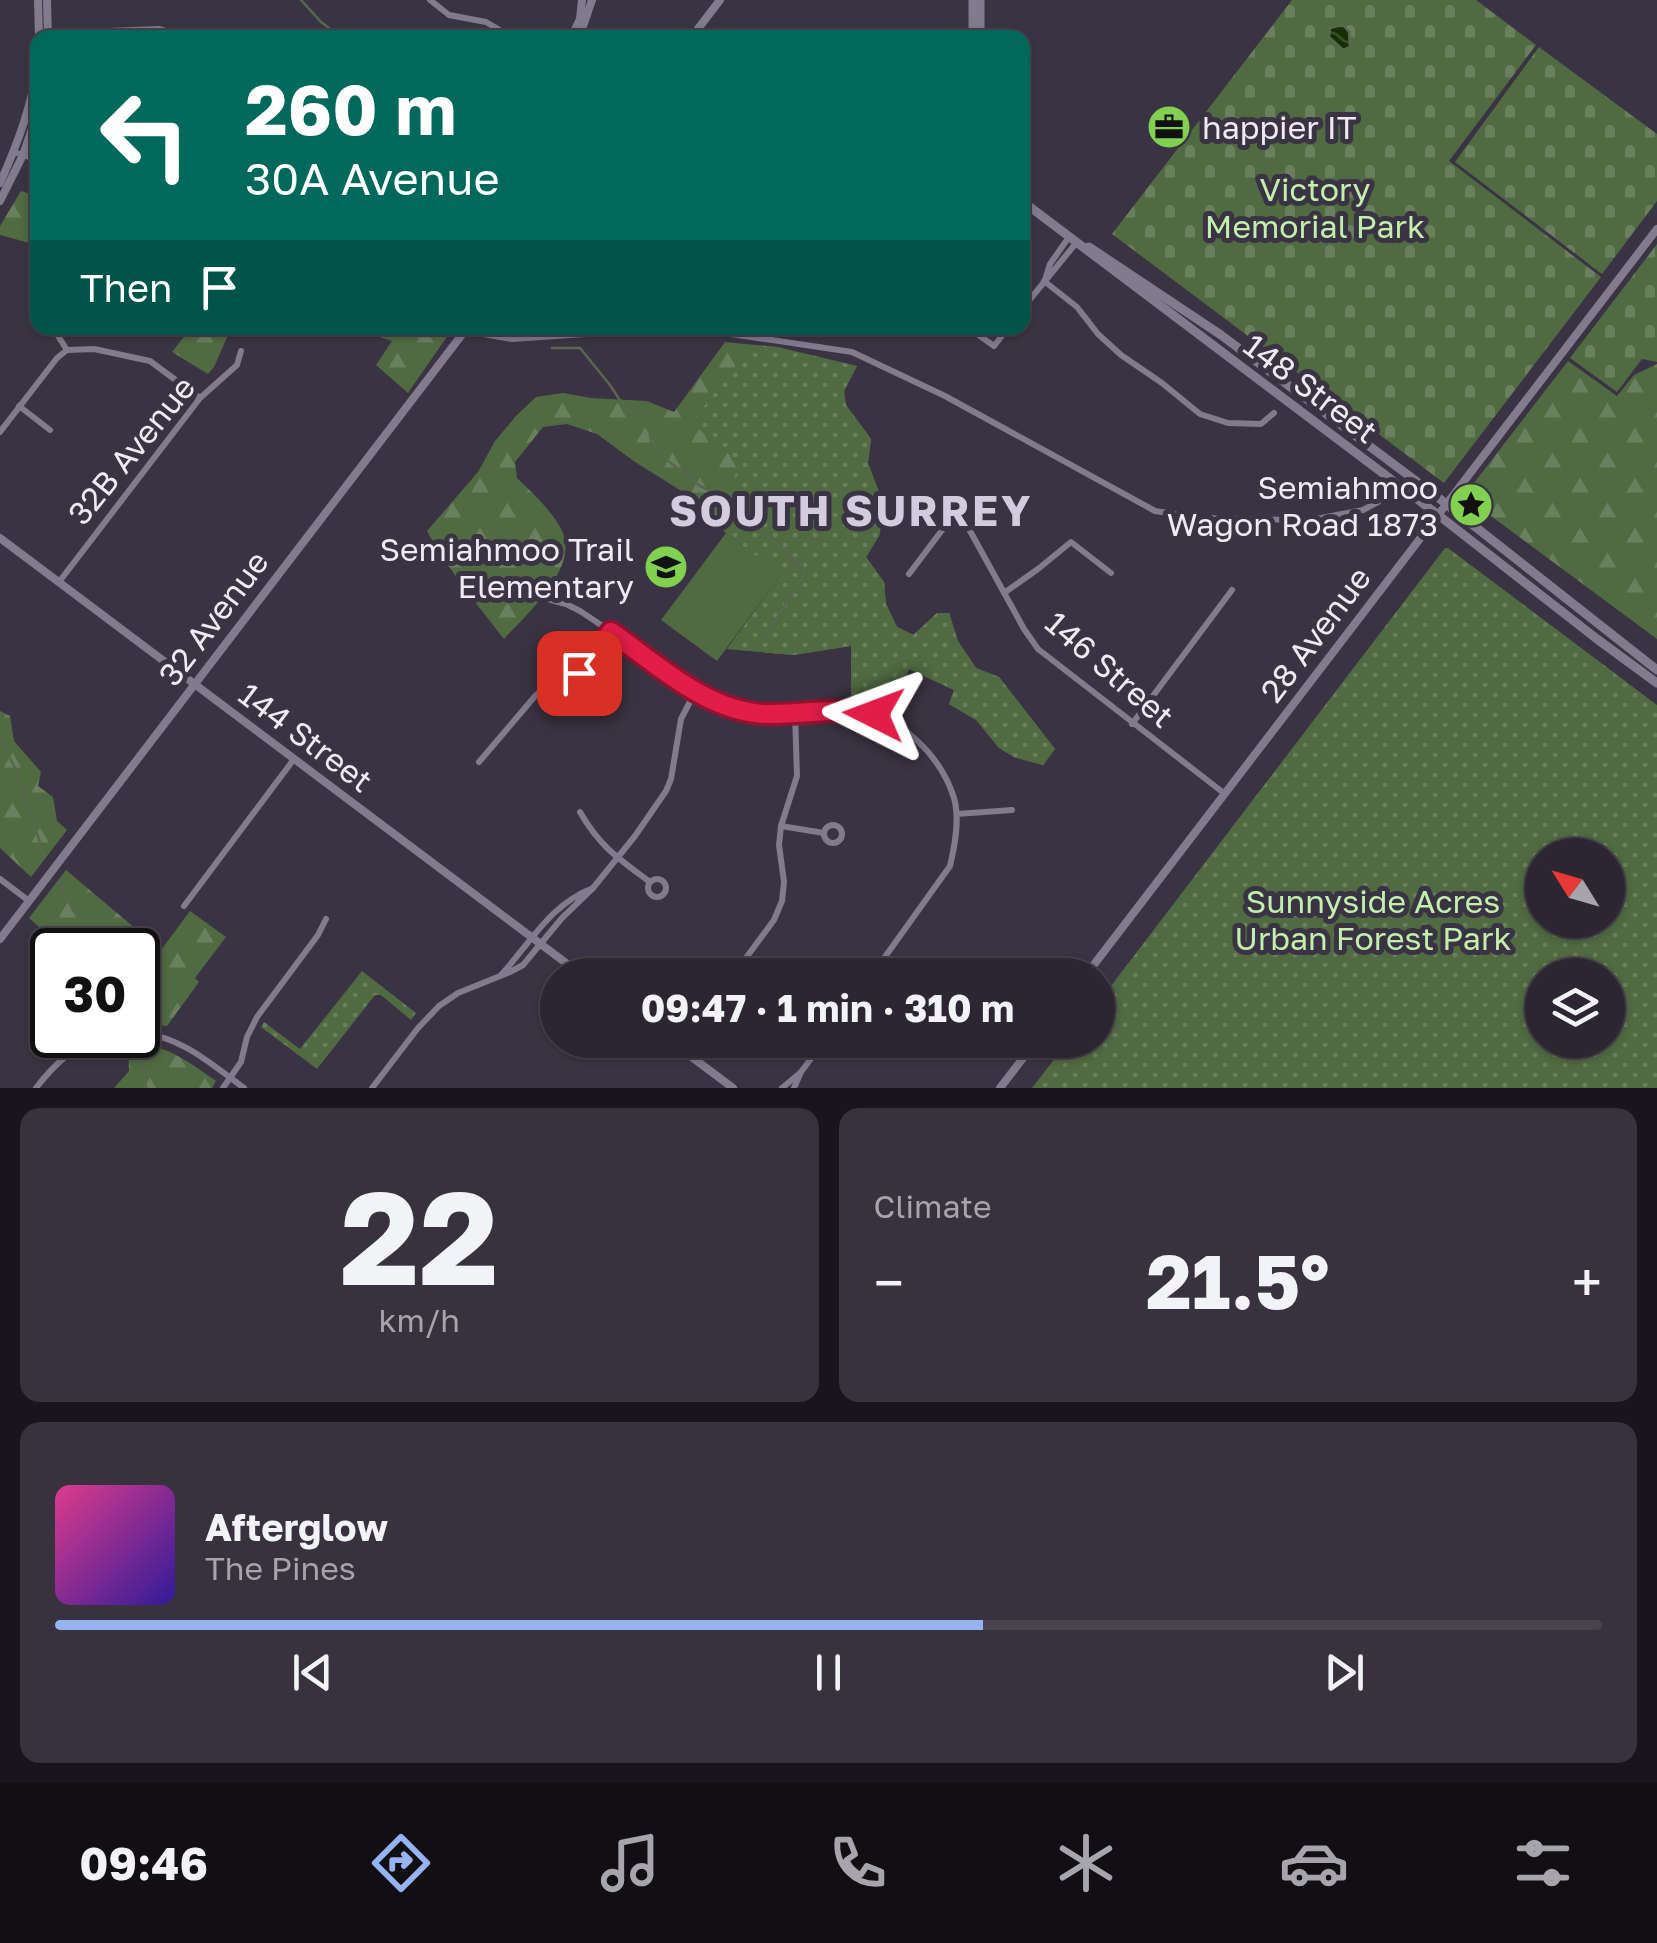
<!DOCTYPE html>
<html lang="en">
<head>
<meta charset="utf-8">
<style>
  body { margin:0; font-family:"Golos Text",sans-serif; background:#38323e; color:#f1f3f6; height:100vh; display:flex; flex-direction:column; font-size:38px; white-space:nowrap }
  * { box-sizing:border-box; margin:0 }
  p { font-size:32px; color:#a6a5ac }
  .icon { flex:none; width:55px; height:55px; fill:none; stroke:currentColor; stroke-width:2; stroke-linecap:round; stroke-linejoin:round }
  .map { position:relative; height:1088px; overflow:hidden }
  .sheet { display:flex; flex-direction:column; gap:20px; padding:20px; background:#18151c; flex:1 }
  .sheet>* { flex:none }
  .top-card { position:absolute; left:30px; top:30px; width:1000px; height:305px; border-radius:20px; box-shadow:0 2px 8px #0004,0 0 0 2px #48434d; background:#00695c; color:#fff; overflow:hidden }
  .needle { width:65px; rotate:307deg }
  .controls { position:absolute; left:1525px; top:838px; display:grid; gap:20px }
  .controls a { display:grid; place-items:center; width:100px; height:100px; border-radius:50%; background:#2c2632; box-shadow:0 2px 8px #0004,0 0 0 2px #48434d; font-size:50px }
  .speed { position:absolute; left:30px; top:928px; display:flex; gap:20px; font-size:50px; font-weight:700; text-align:center }
  .speed>* { display:grid; place-content:center; width:130px; height:130px; border-radius:50%; background:#2c2632; box-shadow:0 2px 8px #0004,0 0 0 2px #48434d; line-height:1 }
  .speed .limit { border:5px solid #111; border-radius:15px; background:#fff; color:#111 }
  .pin { position:absolute; display:grid; place-items:center; width:85px; height:85px; color:#fff; margin:-42px; border-radius:20px; box-shadow:0 5px 15px #0006 }
  .me { position:absolute; width:110px; margin:-55px; rotate:273deg; stroke-linejoin:round; filter:drop-shadow(0 0 8px #0008) }
  .turn { display:flex; align-items:center; gap:35px; height:210px; padding:0 50px; font-size:45px }
  .turn .icon { width:130px; height:130px; stroke-width:2.5 }
  .turn b { display:block; font-size:70px; line-height:85px }
  .then { display:flex; align-items:center; height:95px; padding:0 50px; background:#0003; gap:20px; font-size:38px }
  .big { font-size:75px; font-weight:700; line-height:1.1 }
  .sheet .widget { flex:1; display:flex; flex-direction:column; justify-content:center; gap:15px; min-width:0; padding:0 35px; border-radius:20px; background:#38323e }
  .sheet .dial { align-items:center; gap:0 }
  .dial b { font-size:130px; line-height:1 }
  .song { display:flex; align-items:center; gap:30px }
  .cover { width:120px; height:120px; border-radius:15px; background:linear-gradient(135deg,hsl(330 70% 55%),hsl(250 70% 35%)) }
  .played { height:10px; border-radius:5px; background:linear-gradient(90deg,#95b2f1 60%,#48434d 60%) }
  .keys { display:flex; justify-content:space-around; direction:ltr }
  .heat { display:flex; justify-content:space-between; align-items:center; font-size:55px; direction:ltr }
  .sheet .tiles { flex:1; display:grid; gap:20px; grid-template-columns:1fr 1fr }
  .widget:last-child { grid-column:span 2 }
  .trip { position:absolute; left:540px; top:958px; width:575px; height:100px; border-radius:50px; background:#2c2632; box-shadow:0 2px 8px #0004,0 0 0 2px #48434d; font-weight:700; line-height:100px; text-align:center }
  .dock { display:flex; height:160px; justify-content:space-around; align-items:center; background:#120f14; color:#a6a5ac }
  .dock .icon { width:70px; height:70px }
  .dock .on { color:#95b2f1 }
  .dock b { font-size:45px; color:#f1f3f6 }
  .map>svg:first-child { display:block }
  .grass { fill:#506a42 }
  .forest { fill:url(#forest-firs) }
  .cemetery { fill:url(#cemetery-stones) }
  .park { fill:url(#park-dots); fill-rule:evenodd }
  .water { fill:url(#water-waves); stroke:#58674e; stroke-width:2.5 }
  .lines { fill:none; stroke-linecap:round; stroke-linejoin:round }
  .stream { stroke:#58674e; stroke-width:2.5 }
  .minor { stroke:#827a8d; stroke-width:6 }
  .tertiary { stroke:#827a8d; stroke-width:8 }
  .secondary { stroke:#827a8d; stroke-width:9 }
  .route-casing { stroke:#92132f; stroke-width:25 }
  .route { stroke:#e11d48; stroke-width:18 }
  .labels { text-anchor:middle; dominant-baseline:central; stroke-width:10; stroke-linejoin:round; paint-order:stroke }
  .poi-label { font-size:32px; fill:#efebf5; stroke:#3a3343; text-anchor:end }
  .park-label { font-size:32px; fill:#c2efab; stroke:#3a3343 }
  .street-label { font-size:32px; fill:#efebf5; stroke:#3a3343 }
  .district-label { font-size:42px; font-weight:bold; letter-spacing:2.5px; fill:#d3cbde; stroke:#3a3343 }
</style>
</head>
<body>
<div class="map">
<svg width="1657" height="1088" viewBox="0 0 1657 1088">
  <defs>
    <pattern id="forest-firs" width="22" height="20" patternUnits="userSpaceOnUse" patternTransform="scale(2.5)"><rect width="22" height="20" fill="#506a42"/><path d="M5 1l3.5 6h-7zM16 11l3.5 6h-7z" fill="#6a7f5e"/></pattern>
    <pattern id="cemetery-stones" width="16" height="16" patternUnits="userSpaceOnUse" patternTransform="scale(2.5)"><rect width="16" height="16" fill="#506a42"/><path d="M2 7V4a2 2 0 0 1 4 0v3zM10 15v-3a2 2 0 0 1 4 0v3z" fill="#6a7f5e"/></pattern>
    <pattern id="park-dots" width="8" height="8" patternUnits="userSpaceOnUse" patternTransform="scale(2.5)"><rect width="8" height="8" fill="#506a42"/><path d="M2 2h.1M6 6h.1" fill="none" stroke="#6a7f5e" stroke-width="1.8" stroke-linecap="round"/></pattern>
    <pattern id="water-waves" width="16" height="10" patternUnits="userSpaceOnUse" patternTransform="scale(2.5)"><rect width="16" height="10" fill="#172f06"/><path d="M0 5q4-4 8 0t8 0" fill="none" stroke="#394d2b"/></pattern>
  </defs>
  <rect width="100%" height="100%" fill="#3a3343"/>
  <path class="grass" d="M726,533L781,575L717,661L661,620Z"/>
  <g class="forest">
    <path d="M21,191L37,196V245L0,235V226Z"/>
    <path d="M191,328H231L214,367L208,374L172,352Z"/>
    <path d="M351,328H453L408,393L376,365L392,341Z"/>
    <path d="M725,342L778,347V365L857,366L844,391L846,405L871,439L868,463L882,500L883,517L879,536L866,557L884,582L886,604L897,627L914,635L937,613H949L958,641L976,668L999,677L1055,749L1043,765L1016,758L999,748L976,720L949,704L954,690L909,669L892,714L851,698V646L793,655L727,649L781,575L726,533L688,495L635,462L597,434L567,424L543,427L515,462L517,478C533,494 554,512 563,533C578,568 526,615 504,639C477,604 448,570 427,531L478,472L495,441L516,416L536,397L563,393L591,398L647,401L674,412Z"/>
    <path d="M1568,361L1617,396L1634,375L1657,364V639L1464,496Z"/>
    <path d="M0,711L10,716L14,741L41,772L38,786L53,797L57,821L67,830L31,877L0,848Z"/>
    <path d="M66,870L161,950L190,911L226,937L195,978L199,982L167,1026L138,1023V950H65L29,918Z"/>
    <path d="M128,1043C164,1043 188,1061 216,1081L212,1088H114L129,1071Z"/>
  </g>
  <g class="cemetery">
    <path d="M1292,0H1476L1536,45L1449,161L1601,277L1444,483L1112,234Z"/>
    <path d="M1539,47L1657,134V201L1602,274L1455,162Z"/>
    <path d="M1657,244V362L1642,359L1617,392L1570,358Z"/>
  </g>
  <g class="park">
    <path d="M752,345L778,347L857,366L844,391L846,405L871,439L868,463L882,500L883,517L879,536L866,557L884,582L886,604L897,627L913,635L937,613H949L958,641L976,668L999,677L1055,749L1043,765L1014,757L999,748L977,720L949,704L954,690L909,669L892,714L851,698V646L793,655L727,649L781,575L726,533L706,513L735,476L737,460L691,423Z"/>
    <path d="M1445,548H1448L1657,705V1088H1032L1069,1040H1098V1003ZM1608,855V920H1542V855ZM1608,975V1040H1542V975Z"/>
    <path d="M362,971L416,1013L411,1020L381,995H375L317,1069L261,1027L264,1022L300,1049Z"/>
  </g>
  <path class="water" d="M1338,26H1344L1349,32L1350,47L1343,50L1329,37L1330,28Z"/>
  <g class="lines">
    <g class="stream">
      <path d="M301,0L321,22L342,38"/>
      <path d="M552,348H580L610,385L621,402L649,426L651,442L667,460L700,486L726,498L801,565L805,571L804,576L765,636"/>
      <path d="M0,739L14,766L45,857"/>
      <path d="M58,882L95,950"/>
      <path d="M141,1046L146,1088"/>
    </g>
    <g class="minor">
      <path d="M430,0L449,15L486,22L513,38"/>
      <path d="M99,38L107,31L159,29L166,31L170,38"/>
      <path d="M14,152L38,160"/>
      <path d="M1045,280L1050,264L1069,237"/>
      <path d="M1044,281L1077,307L1098,334L1121,355L1162,383L1200,414L1228,423L1261,424L1274,413"/>
      <path d="M1022,309L1077,242"/>
      <path d="M53,328L67,350"/>
      <path d="M467,328L483,334L512,339L614,332H718L852,352L945,396L1155,511L1202,518L1293,520L1321,518L1363,510L1378,502"/>
      <path d="M969,328L994,346L1008,328"/>
      <path d="M67,350L94,349L150,361L200,398"/>
      <path d="M19,406L50,430"/>
      <path d="M0,432L57,358L67,350"/>
      <path d="M909,574L958,509L1024,629L1038,649L1225,794"/>
      <path d="M59,582L200,398L237,365L241,351"/>
      <path d="M1004,593L1038,569L1071,542L1111,573"/>
      <path d="M544,598L566,604L580,611C606,628 631,646 656,663C679,680 700,697 728,705C758,715 787,714 818,712C831,711 844,709 856,710C900,715 941,756 954,798C960,819 955,845 950,866L872,975"/>
      <path d="M1132,724L1232,590"/>
      <path d="M479,762L536,695L549,686L579,673L611,632"/>
      <path d="M580,812C600,847 619,859 650,882"/>
      <path d="M957,814L1012,810"/>
      <circle cx="833" cy="834" r="9"/>
      <path d="M781,826L824,833"/>
      <circle cx="657" cy="888" r="9"/>
      <path d="M0,879L29,901"/>
      <path d="M593,888L635,836L666,791L671,779L681,719L695,692"/>
      <path d="M184,906L294,759"/>
      <path d="M743,962L774,920L782,901L784,882L779,845L781,826L797,776L795,713"/>
      <path d="M138,1033C181,1036 210,1063 244,1088"/>
      <path d="M36,1088C56,1062 77,1043 109,1035"/>
      <path d="M223,1088L241,1062L247,1037L257,1017L318,935L326,919"/>
      <path d="M372,1088L418,1028L439,1006L458,993L510,972L523,965L562,918L593,888C549,905 531,943 500,976"/>
      <path d="M782,1088L800,1073"/>
      <path d="M794,1088L801,1072L825,1040"/>
    </g>
    <g class="tertiary">
      <path d="M38,0L39,38"/>
      <path d="M47,0L48,38"/>
      <path d="M571,38L580,19L582,0"/>
      <path d="M579,38L592,0"/>
      <path d="M691,38L720,0"/>
      <path d="M0,183C18,143 32,105 38,62"/>
      <path d="M0,201L23,155L38,111"/>
      <path d="M0,538L582,975"/>
      <path d="M0,939L467,328"/>
      <path d="M1086,975L1657,229"/>
      <path d="M669,1040L733,1088"/>
      <path d="M1000,1088L1037,1040"/>
    </g>
    <g class="secondary">
      <path d="M980,0V38"/>
      <path d="M973,38V0"/>
      <path d="M1022,201L1437,514L1597,639L1657,683"/>
      <path d="M1089,247L1221,335L1440,499L1657,670"/>
    </g>
  </g>
  <g class="lines">
    <defs>
      <path id="route" d="M579,673L611,632C657,664 707,712 766,714C803,715 838,706 874,714"/>
    </defs>
    <use href="#route" class="route-casing"/>
    <use href="#route" class="route"/>
  </g>
  <defs>
    <symbol id="office-disc" viewBox="-11 -11 22 22"><circle r="9.5" fill="#82d04f" stroke="#3a3343"/><path d="M-6-3h4V-5.5h4V-3h4V5H-6ZM-1-4.5V-3h2v-1.5ZM-6 0V1H6V0Z" fill="#111"/></symbol>
    <symbol id="sight-disc" viewBox="-11 -11 22 22"><circle r="9.5" fill="#82d04f" stroke="#3a3343"/><path d="M0-6L1.8-2.2L6-1.7L2.9 1.2L3.7 5.4L0 3.3L-3.7 5.4L-2.9 1.2L-6-1.7L-1.8-2.2Z" fill="#111"/></symbol>
    <symbol id="school-disc" viewBox="-11 -11 22 22"><circle r="9.5" fill="#82d04f" stroke="#3a3343"/><path d="M0-5L7-2L0 1L-7-2ZM-4 1L0 2.5L4 1V4Q0 6-4 4Z" fill="#111"/></symbol>
  </defs>
  <g fill-rule="evenodd">
    <use href="#office-disc" x="1144" y="102" width="50" height="50"/>
    <use href="#sight-disc" x="1446" y="480" width="50" height="50"/>
    <use href="#school-disc" x="641" y="542" width="50" height="50"/>
  </g>
  <g class="labels">
    <g class="poi-label">
      <text x="1202" y="127" text-anchor="start">happier IT</text>
      <text x="1438" y="487">Semiahmoo<tspan x="1438" dy="37">Wagon Road 1873</tspan></text>
      <text x="634" y="549">Semiahmoo Trail<tspan x="634" dy="37">Elementary</tspan></text>
    </g>
    <g class="park-label">
      <text x="1315" y="189">Victory<tspan x="1315" dy="37">Memorial Park</tspan></text>
      <text x="1373" y="901">Sunnyside Acres<tspan x="1373" dy="37">Urban Forest Park</tspan></text>
    </g>
    <g class="street-label">
      <text transform="translate(1311 388) rotate(37)">148 Street</text>
      <text transform="translate(131 450) rotate(-51)">32B Avenue</text>
      <text transform="translate(213 618) rotate(-53)">32 Avenue</text>
      <text transform="translate(1315 634) rotate(-53)">28 Avenue</text>
      <text transform="translate(1110 669) rotate(41)">146 Street</text>
      <text transform="translate(306 737) rotate(37)">144 Street</text>
    </g>
    <g class="district-label">
      <text x="851" y="510">SOUTH SURREY</text>
    </g>
  </g>
</svg>
<div class="controls">
<a><svg class="needle" viewBox="-14 -14 28 28"><path d="M0-13l5 13h-10z" fill="#e53935"/><path d="M0 13l5-13h-10z" fill="#a6a5ac"/></svg></a>
<a><svg class="icon" aria-label="layers" viewBox="0 0 24 24"><path d="M12 4l9 5-9 5-9-5zM3 14l9 5 9-5"/></svg></a>
</div>
<div class="speed"><div class="limit">30</div></div>
<div class="pin" style="left:579px;top:673px;background:#d93025"><svg class="icon" aria-label="arrive" viewBox="0 0 24 24"><path d="M6 21V4h12l-3 4 3 4H6"/></svg></div>
<svg class="me" style="left:874px;top:714px" viewBox="-20 -20 40 40"><path d="M0-17L14 15 0 8-14 15z" fill="#e11d48" stroke="#fff" stroke-width="4"/></svg>
<div class="trip">09:47 · 1 min · 310 m</div>
<div class="top-card">
<div class="turn"><svg class="icon" aria-label="left" viewBox="0 0 24 24"><path d="M17 20v-9H6M10 6l-5 5 5 5"/></svg><div><b>260 m</b>30A Avenue</div></div>
<div class="then">Then<svg class="icon" aria-label="arrive" viewBox="0 0 24 24"><path d="M6 21V4h12l-3 4 3 4H6"/></svg></div>
</div>
</div>
<section class="sheet">
<div class="tiles">
<div class="widget dial"><b>22</b><p>km/h</p></div>
<div class="widget"><p>Climate</p>
<div class="heat"><a>−</a><b class="big">21.5°</b><a>+</a></div>
</div>
<div class="widget">
<div class="song"><i class="cover"></i><div><b>Afterglow</b><p>The Pines</p></div></div>
<div class="played"></div>
<div class="keys"><svg class="icon" aria-label="previous" viewBox="0 0 24 24"><path d="M18 5L8 12l10 7zM5 5v14"/></svg><svg class="icon" aria-label="pause" viewBox="0 0 24 24"><path d="M8 5v14M16 5v14"/></svg><svg class="icon" aria-label="next" viewBox="0 0 24 24"><path d="M6 5l10 7-10 7zM19 5v14"/></svg></div>
</div>
</div>
</section>
<nav class="dock">
<b>09:46</b>
<svg class="icon on" aria-label="directions" viewBox="0 0 24 24"><path d="M12 3l9 9-9 9-9-9zM9 14v-3h6M13 9l2 2-2 2"/></svg>
<svg class="icon" aria-label="music" viewBox="0 0 24 24"><path d="M9 18V5l10-2v13"/><circle cx="6" cy="18" r="3"/><circle cx="16" cy="16" r="3"/></svg>
<svg class="icon" aria-label="phone" viewBox="0 0 24 24"><path d="M5 4h4l2 5-3 2q2 4 5 5l2-3 5 2v4C11 20 4 13 5 4z"/></svg>
<svg class="icon" aria-label="climate" viewBox="0 0 24 24"><path d="M12 3v18M4 7l16 10M4 17L20 7"/></svg>
<svg class="icon" aria-label="car" viewBox="0 0 24 24"><path d="M5 17H2v-5l4-1 3-4h7l3 4 3 1v5h-3M9 17h6M6 11h13"/><circle cx="7" cy="17" r="2"/><circle cx="17" cy="17" r="2"/></svg>
<svg class="icon" aria-label="filters" viewBox="0 0 24 24"><path d="M4 7h16M4 17h16"/><circle cx="9" cy="7" r="2"/><circle cx="15" cy="17" r="2"/></svg>
</nav>
</body>
</html>
